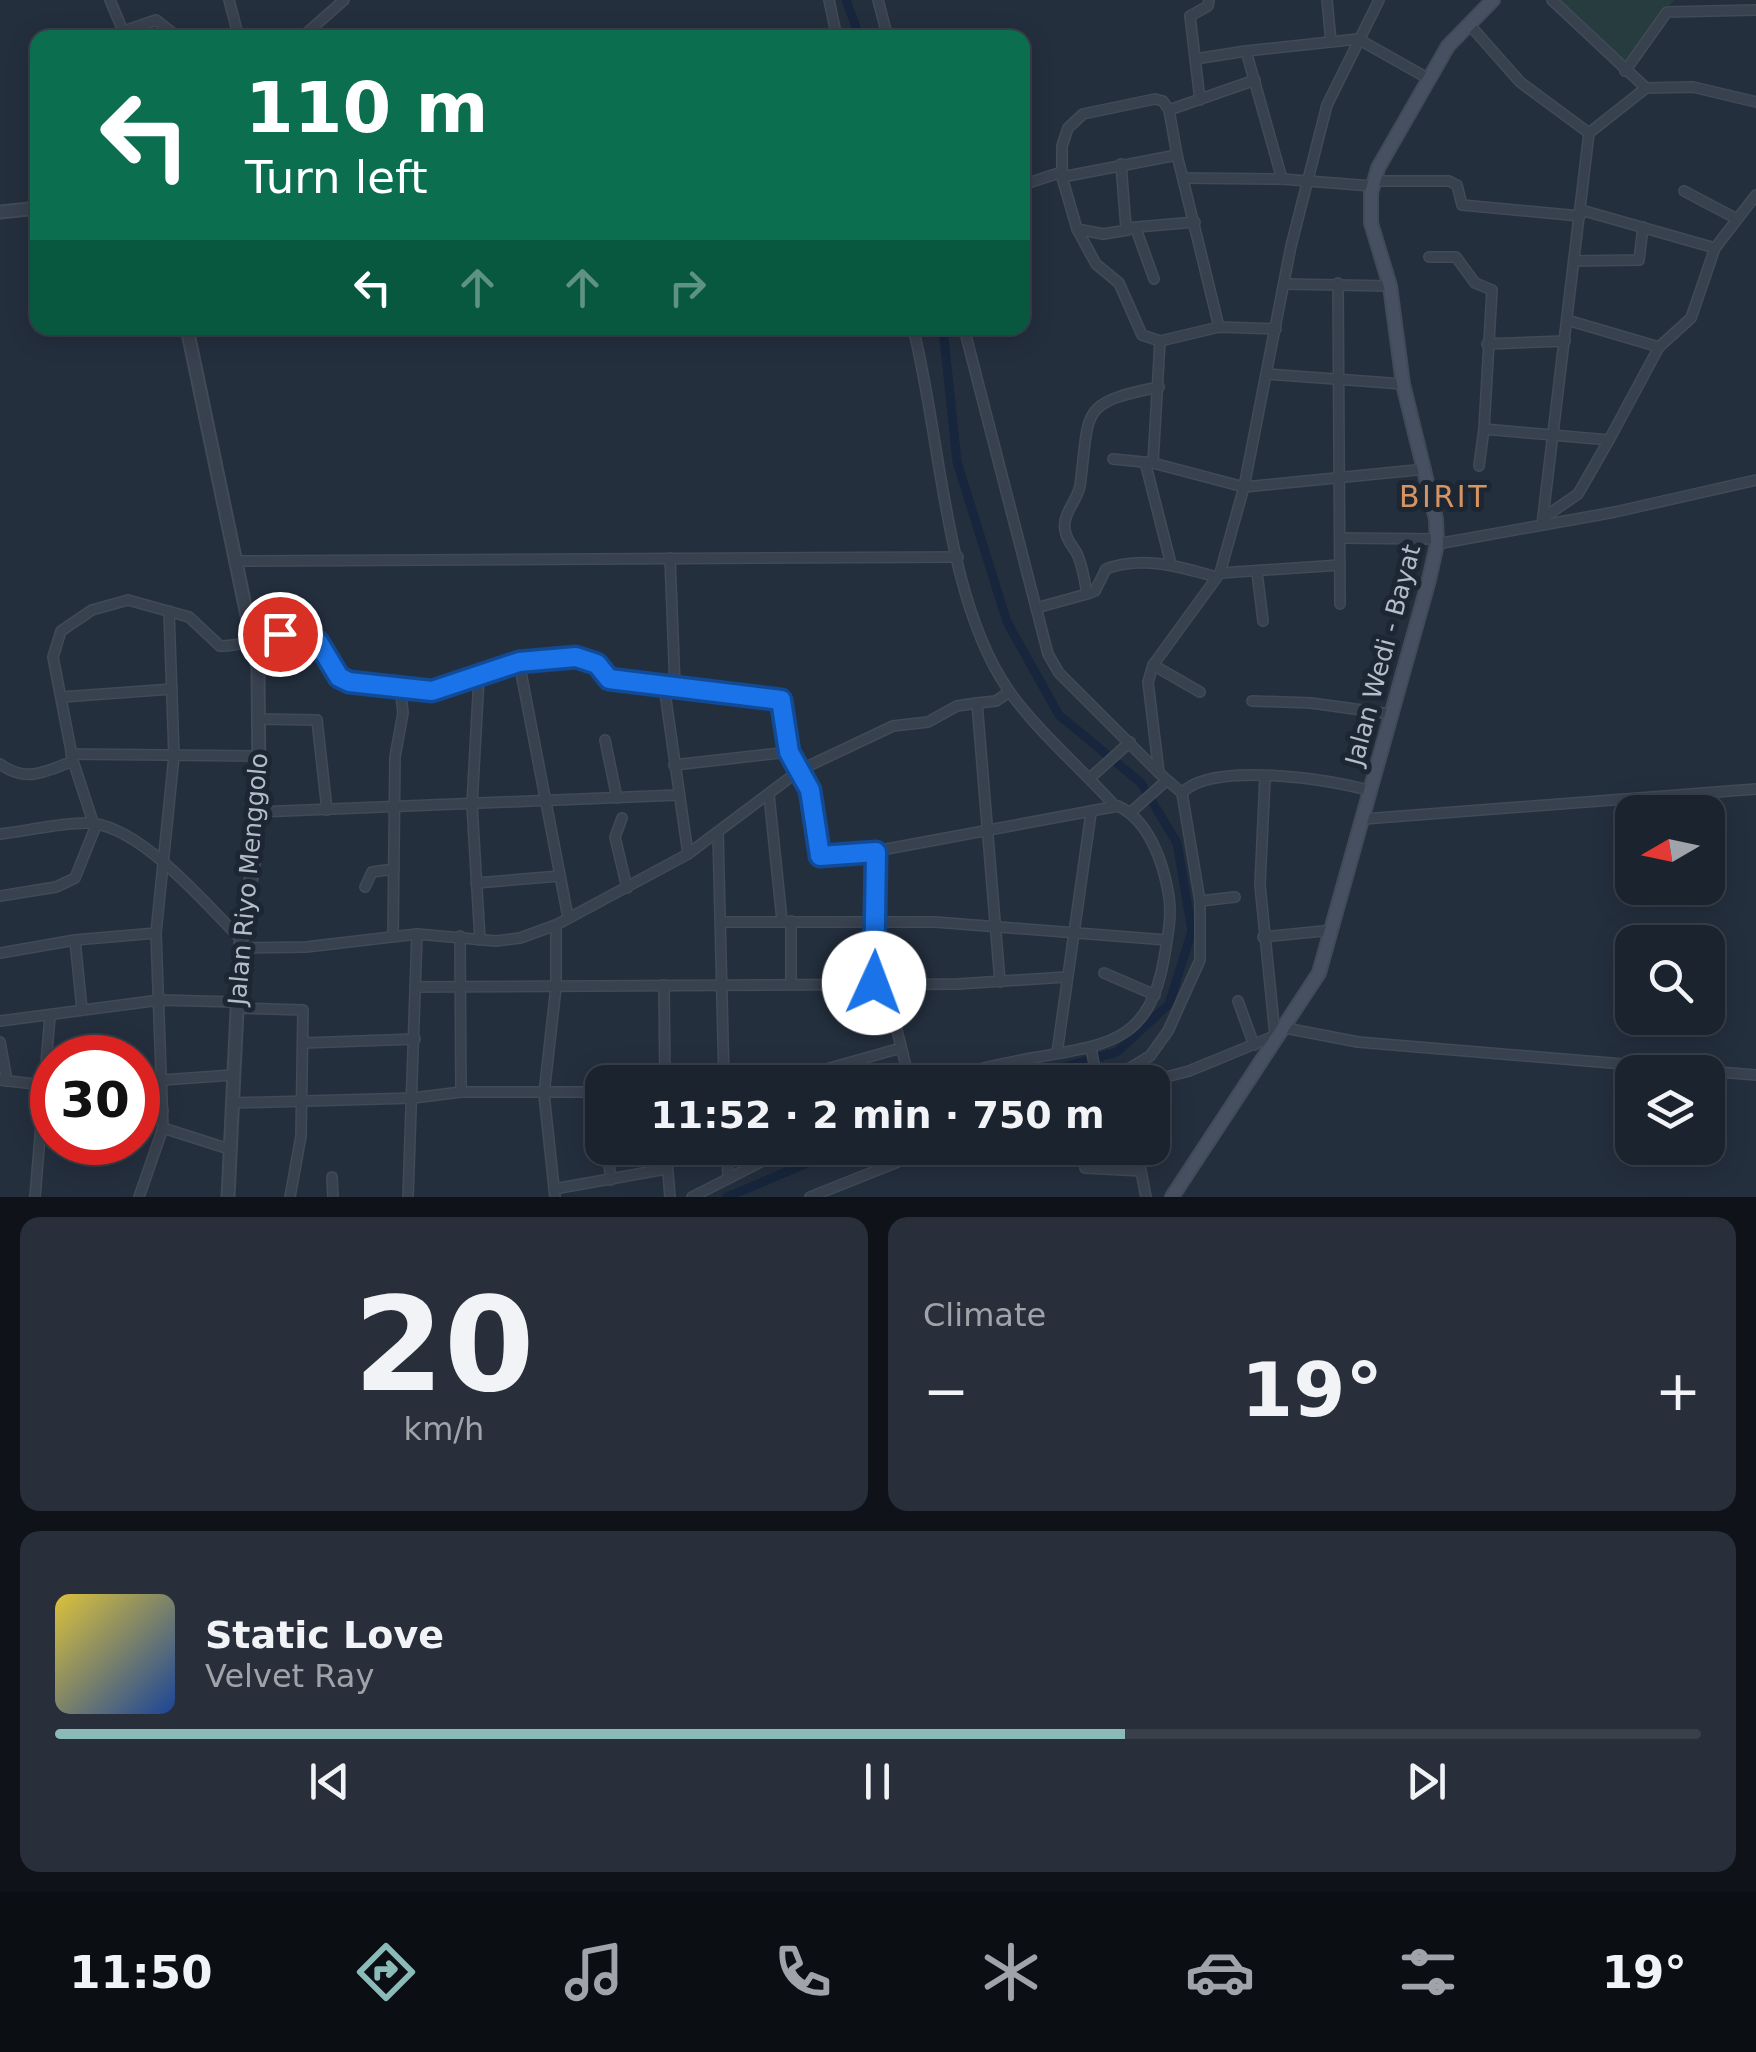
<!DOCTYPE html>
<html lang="en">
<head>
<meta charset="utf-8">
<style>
  body { margin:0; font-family:"DejaVu Sans",sans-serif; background:#282f3a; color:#f1f3f6; height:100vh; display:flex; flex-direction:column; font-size:38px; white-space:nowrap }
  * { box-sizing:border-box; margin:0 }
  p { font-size:32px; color:#a0a4aa }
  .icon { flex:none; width:55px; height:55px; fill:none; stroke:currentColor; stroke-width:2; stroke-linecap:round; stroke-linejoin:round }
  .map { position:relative; height:1197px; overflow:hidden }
  .drawer { display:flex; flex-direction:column; gap:20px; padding:20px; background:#0f1319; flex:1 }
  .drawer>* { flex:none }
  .top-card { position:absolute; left:30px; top:30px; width:1000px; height:305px; border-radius:20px; box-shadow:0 5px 25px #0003,0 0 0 2px #39404a; background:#0b6e4f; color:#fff; overflow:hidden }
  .needle { width:65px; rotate:261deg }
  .fabs { position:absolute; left:1615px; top:795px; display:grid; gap:20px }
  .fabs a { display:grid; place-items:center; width:110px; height:110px; border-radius:20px; background:#1b232e; box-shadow:0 5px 25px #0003,0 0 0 2px #39404a; font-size:50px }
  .speed { position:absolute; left:30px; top:1035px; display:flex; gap:20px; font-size:50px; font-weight:700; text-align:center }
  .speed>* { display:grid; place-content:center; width:130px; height:130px; border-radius:50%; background:#1b232e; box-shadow:0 5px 25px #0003,0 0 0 2px #39404a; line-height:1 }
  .speed .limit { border:15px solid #d22; background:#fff; color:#111 }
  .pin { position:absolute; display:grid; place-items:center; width:85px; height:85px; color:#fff; margin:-42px; border:5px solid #fff; border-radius:50%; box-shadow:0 2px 10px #0007 }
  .me { position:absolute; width:110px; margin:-55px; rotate:2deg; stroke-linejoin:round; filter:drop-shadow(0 0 8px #0008) }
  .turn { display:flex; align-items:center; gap:35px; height:210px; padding:0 50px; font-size:45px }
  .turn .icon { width:130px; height:130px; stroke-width:2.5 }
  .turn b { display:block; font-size:70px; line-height:85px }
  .lanes { display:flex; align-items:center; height:95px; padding:0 50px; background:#0003; justify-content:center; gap:50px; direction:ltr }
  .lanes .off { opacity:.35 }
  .big { font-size:75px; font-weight:700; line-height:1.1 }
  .drawer .tile { flex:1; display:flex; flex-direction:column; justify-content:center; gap:15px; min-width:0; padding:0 35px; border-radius:20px; background:#282f3a }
  .drawer .dial { align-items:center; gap:0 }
  .dial b { font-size:130px; line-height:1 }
  .song { display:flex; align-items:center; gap:30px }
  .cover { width:120px; height:120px; border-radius:15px; background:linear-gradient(135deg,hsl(50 70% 55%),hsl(220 70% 35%)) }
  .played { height:10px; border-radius:5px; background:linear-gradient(90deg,#8bbbb9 65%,#39404a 65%) }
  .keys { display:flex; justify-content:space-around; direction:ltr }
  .heat { display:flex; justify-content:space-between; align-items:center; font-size:55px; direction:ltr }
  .drawer .tiles { flex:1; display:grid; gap:20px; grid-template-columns:1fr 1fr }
  .tile:last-child { grid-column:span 2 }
  .trip { position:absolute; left:585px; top:1065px; width:585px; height:100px; border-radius:20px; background:#1b232e; box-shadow:0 5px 25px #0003,0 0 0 2px #39404a; font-weight:700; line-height:100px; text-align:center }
  .tab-bar { display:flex; height:160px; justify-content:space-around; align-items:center; background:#0b0e12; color:#a0a4aa }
  .tab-bar .icon { width:70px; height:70px }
  .tab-bar .active { color:#8bbbb9 }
  .tab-bar b { font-size:45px; color:#f1f3f6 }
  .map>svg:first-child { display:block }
  .grass { fill:#263c3f }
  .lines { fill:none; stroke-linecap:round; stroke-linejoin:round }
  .canal { stroke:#17263c; stroke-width:9 }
  .minor-casing { stroke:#414a57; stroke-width:12 }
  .tertiary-casing { stroke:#414a57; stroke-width:15 }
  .secondary-casing { stroke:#414a57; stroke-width:16 }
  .minor { stroke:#38414e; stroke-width:9 }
  .tertiary { stroke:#38414e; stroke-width:11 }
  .secondary { stroke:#465061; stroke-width:12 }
  .route-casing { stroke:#114b97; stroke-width:25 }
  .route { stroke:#1a73e8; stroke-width:18 }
  .labels { text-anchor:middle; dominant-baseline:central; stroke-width:10; stroke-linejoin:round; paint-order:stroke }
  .street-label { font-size:25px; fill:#b4bcc9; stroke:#1d2633 }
  .quarter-label { font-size:30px; letter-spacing:2.5px; fill:#d59563; stroke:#1d2633 }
</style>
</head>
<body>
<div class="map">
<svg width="1756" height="1197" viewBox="0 0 1756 1197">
  <rect width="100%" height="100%" fill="#242f3e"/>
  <path class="grass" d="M1556,0H1674L1623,63Z"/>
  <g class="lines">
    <g class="canal">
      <path d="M846,0L860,38"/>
      <path d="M943,328L957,462L1007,622L1059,715L1141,783L1177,843L1192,931L1169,1004L1117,1052L1010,1082"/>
      <path d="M727,1197L843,1148"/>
    </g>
    <defs>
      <g id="minor">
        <path d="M110,0L126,38"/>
        <path d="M229,0L239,38"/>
        <path d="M829,0L837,38"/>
        <path d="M878,0L888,38"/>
        <path d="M1327,0L1331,42"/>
        <path d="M1552,0L1646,88L1693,87L1756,102"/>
        <path d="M1468,23L1520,82L1589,133L1646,88"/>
        <path d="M124,31L156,20L179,38"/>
        <path d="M301,38L344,0"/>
        <path d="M1195,59L1246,51"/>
        <path d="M1625,71L1667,12L1756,10"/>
        <path d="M1200,100L1190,16L1208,6L1209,0"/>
        <path d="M1169,110L1177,155"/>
        <path d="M1121,164L1126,228L1195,222"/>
        <path d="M1062,177L1177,155L1219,327"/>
        <path d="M1184,178L1282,179L1372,186"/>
        <path d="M1282,179L1246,51L1358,39L1429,79"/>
        <path d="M1373,181H1449L1457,185L1462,205L1580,216"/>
        <path d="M1022,185L1062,172"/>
        <path d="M1684,191L1737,219"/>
        <path d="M1581,210L1715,248"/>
        <path d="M1077,229L1103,234L1128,230"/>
        <path d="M1136,229L1154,279"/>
        <path d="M1429,257H1456L1475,283L1492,290L1484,429"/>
        <path d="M1574,261L1639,260L1643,227"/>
        <path d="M1338,283L1340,604"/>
        <path d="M1284,284L1390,286"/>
        <path d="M1567,320L1659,347"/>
        <path d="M913,328C941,436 944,594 1007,688C1034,728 1082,769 1115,806"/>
        <path d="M964,328L1048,654L1059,673L1159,773"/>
        <path d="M1160,341L1219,327L1276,329"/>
        <path d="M1487,344L1565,341"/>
        <path d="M1268,374L1403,384"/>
        <path d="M1113,459L1153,463L1244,487L1426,469"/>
        <path d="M1145,462L1171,564"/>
        <path d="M1153,463L1160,341L1142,335L1119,283L1096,264L1077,229L1062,177V146L1068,128L1083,114L1155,99L1163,101L1169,110L1255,80"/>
        <path d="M1479,466L1484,429L1609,440L1659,347L1691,318L1715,248L1756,195"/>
        <path d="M1543,518L1578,494L1609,440"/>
        <path d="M1542,525L1589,133"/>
        <path d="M1340,538L1437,539"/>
        <path d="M1437,544L1615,512L1756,480"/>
        <path d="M670,558L675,687"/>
        <path d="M234,561L958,557"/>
        <path d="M1257,572L1263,621"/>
        <path d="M1220,573L1340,565"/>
        <path d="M1087,594L1095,591L1106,569C1141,555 1182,567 1216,577"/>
        <path d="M1036,608L1087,594C1085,582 1083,568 1078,556C1074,546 1067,543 1065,530C1062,514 1077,501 1080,486C1090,410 1078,403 1159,387"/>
        <path d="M519,662L568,917"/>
        <path d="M1153,665L1200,692"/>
        <path d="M479,677L472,805L480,940"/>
        <path d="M664,686L688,854"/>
        <path d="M62,697L172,689"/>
        <path d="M1252,701L1311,703L1391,714"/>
        <path d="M261,719L317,720L327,810"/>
        <path d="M605,740L617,798"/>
        <path d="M71,754L260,756"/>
        <path d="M0,764C26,783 45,772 73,761"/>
        <path d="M674,765L789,752"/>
        <path d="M1090,778L1130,742"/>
        <path d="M1265,778L1260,885L1275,1035"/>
        <path d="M1370,791C1333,779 1210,761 1182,793L1159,773L1148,682L1153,665L1220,573L1244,487L1291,246L1327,105L1379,0"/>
        <path d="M769,795L782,920"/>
        <path d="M258,812L678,795"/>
        <path d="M1130,813L1166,781"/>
        <path d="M622,818L615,837L627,888"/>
        <path d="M1364,819L1756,789"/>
        <path d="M718,832L724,1082"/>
        <path d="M0,834C28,831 58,823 86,823C139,823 204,903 240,938"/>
        <path d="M476,883L560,876"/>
        <path d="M365,887L372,872L394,869"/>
        <path d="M0,896L56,887L75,878L95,828L73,761L53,657L61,631L92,610L128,600L189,617L220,646C251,648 294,618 321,644C333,656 332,675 349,682L431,691L519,662L577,657L597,664L609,679L728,690L782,701L789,752L800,770L688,854L556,925L520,938L496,941L417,934L306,947L240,948"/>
        <path d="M1200,901L1235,897"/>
        <path d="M791,921V983"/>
        <path d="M722,922H935L1167,940"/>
        <path d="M393,936L395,757L403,713L400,686"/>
        <path d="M460,936L461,1092"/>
        <path d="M1263,937L1333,930"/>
        <path d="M75,940L82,1010"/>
        <path d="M0,953L75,940L156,933"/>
        <path d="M1104,973L1155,995"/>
        <path d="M1000,982L977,703L996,701L1009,692"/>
        <path d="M875,983L876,851"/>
        <path d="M885,983L910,1082"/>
        <path d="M664,985L665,1082"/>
        <path d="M415,987L958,984L1066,977"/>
        <path d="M1238,1001L1254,1045"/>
        <path d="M236,1008L303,1010L301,1136L290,1197"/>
        <path d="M0,1021L160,1000L236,1002"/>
        <path d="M1285,1028L1358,1042L1756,1075"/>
        <path d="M0,1042L7,1081"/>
        <path d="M303,1043L415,1039"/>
        <path d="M1091,1049L1098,1082"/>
        <path d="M1057,1053L1091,813"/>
        <path d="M0,1080L52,1086"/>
        <path d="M163,1080L232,1075"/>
        <path d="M780,1082L901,1048"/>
        <path d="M933,1082C968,1071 1003,1063 1038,1057C1111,1044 1149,1041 1164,959C1167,939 1172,918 1169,897C1164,865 1150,821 1118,806L876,851L821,856L810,791L800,770L893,726L928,722L957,706L977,703"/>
        <path d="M1107,1082L1150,1056L1168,1031L1200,960V901L1182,793"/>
        <path d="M1147,1082L1189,1071L1279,1034"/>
        <path d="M599,1092L602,1119"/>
        <path d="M232,1103L413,1098L461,1092H602"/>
        <path d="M138,1110L163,1111"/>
        <path d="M163,1128L229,1149"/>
        <path d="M607,1148L611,1180"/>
        <path d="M666,1148L670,1197"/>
        <path d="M727,1148L728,1177"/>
        <path d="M1085,1168L1141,1171L1146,1197"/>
        <path d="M332,1177L333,1197"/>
        <path d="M554,1189L666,1169"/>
        <path d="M35,1197L50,1016"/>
        <path d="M139,1197L163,1128L156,933L174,756L169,611"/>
        <path d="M408,1197L417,934"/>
        <path d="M555,1197L544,1094L556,987V925"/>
        <path d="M692,1197L788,1148"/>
        <path d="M810,1197L933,1148"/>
      </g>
      <g id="tertiary">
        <path d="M0,212L38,208"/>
        <path d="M187,328L258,668L259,789L254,860L240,948L228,1197"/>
      </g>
      <path id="secondary" d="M1172,1197L1319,973L1429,580L1437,544L1436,519L1403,384L1390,286L1371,223V193L1378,168L1448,46L1493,0"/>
    </defs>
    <use href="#minor" class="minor-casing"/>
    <use href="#tertiary" class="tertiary-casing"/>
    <use href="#secondary" class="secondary-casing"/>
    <use href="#minor" class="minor"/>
    <use href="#tertiary" class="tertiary"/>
    <use href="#secondary" class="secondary"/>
  </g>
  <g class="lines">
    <defs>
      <path id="route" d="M280,634L318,642L339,677L349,682L432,691L519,662L576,657L597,664L609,679L781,700L789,752L810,790L820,856L876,852L874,983"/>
    </defs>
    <use href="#route" class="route-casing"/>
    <use href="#route" class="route"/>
  </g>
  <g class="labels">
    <g class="street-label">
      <text transform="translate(1383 655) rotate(-75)">Jalan Wedi - Bayat</text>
      <text transform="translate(248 879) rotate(-85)">Jalan Riyo Menggolo</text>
    </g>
    <g class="quarter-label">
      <text x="1444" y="496">BIRIT</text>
    </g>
  </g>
</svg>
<div class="fabs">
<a><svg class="needle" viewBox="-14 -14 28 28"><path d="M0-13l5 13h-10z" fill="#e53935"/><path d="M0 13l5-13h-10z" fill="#a0a4aa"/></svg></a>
<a><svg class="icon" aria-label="search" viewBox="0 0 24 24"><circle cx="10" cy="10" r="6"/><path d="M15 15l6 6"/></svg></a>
<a><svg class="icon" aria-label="layers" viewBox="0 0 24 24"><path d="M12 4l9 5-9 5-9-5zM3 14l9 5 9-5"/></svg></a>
</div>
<div class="speed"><div class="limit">30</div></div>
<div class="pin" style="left:280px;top:634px;background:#d93025"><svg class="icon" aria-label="arrive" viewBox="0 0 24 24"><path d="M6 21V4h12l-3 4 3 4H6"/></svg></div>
<svg class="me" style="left:874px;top:983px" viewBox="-20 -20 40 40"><circle r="19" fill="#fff"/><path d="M0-13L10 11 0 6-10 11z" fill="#1a73e8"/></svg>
<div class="trip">11:52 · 2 min · 750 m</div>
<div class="top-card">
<div class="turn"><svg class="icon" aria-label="left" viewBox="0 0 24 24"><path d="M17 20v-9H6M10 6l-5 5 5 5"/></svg><div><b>110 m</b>Turn left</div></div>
<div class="lanes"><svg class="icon" aria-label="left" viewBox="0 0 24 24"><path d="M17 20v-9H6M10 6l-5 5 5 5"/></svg><svg class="icon off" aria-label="ahead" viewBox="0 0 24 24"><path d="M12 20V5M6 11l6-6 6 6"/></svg><svg class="icon off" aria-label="ahead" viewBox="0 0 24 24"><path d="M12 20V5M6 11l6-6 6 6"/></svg><svg class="icon off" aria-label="right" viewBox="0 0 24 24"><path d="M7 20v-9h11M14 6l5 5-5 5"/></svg></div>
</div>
</div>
<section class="drawer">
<div class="tiles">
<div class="tile dial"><b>20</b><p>km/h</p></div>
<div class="tile"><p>Climate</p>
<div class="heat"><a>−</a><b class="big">19°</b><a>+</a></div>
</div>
<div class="tile">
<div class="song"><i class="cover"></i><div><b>Static Love</b><p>Velvet Ray</p></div></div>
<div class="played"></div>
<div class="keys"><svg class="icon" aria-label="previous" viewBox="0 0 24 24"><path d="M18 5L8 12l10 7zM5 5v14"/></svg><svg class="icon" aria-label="pause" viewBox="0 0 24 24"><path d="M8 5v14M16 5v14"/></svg><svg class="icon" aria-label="next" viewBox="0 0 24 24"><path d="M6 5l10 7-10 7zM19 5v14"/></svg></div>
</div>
</div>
</section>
<nav class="tab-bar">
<b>11:50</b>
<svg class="icon active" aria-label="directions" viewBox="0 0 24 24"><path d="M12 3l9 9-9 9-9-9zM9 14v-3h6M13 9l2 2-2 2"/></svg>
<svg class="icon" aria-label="music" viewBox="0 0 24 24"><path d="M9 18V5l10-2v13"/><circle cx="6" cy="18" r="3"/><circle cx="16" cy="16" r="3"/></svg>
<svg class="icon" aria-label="phone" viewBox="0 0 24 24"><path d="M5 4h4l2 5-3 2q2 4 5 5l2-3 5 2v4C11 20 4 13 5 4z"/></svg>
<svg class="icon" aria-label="climate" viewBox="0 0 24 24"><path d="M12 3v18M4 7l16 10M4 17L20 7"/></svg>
<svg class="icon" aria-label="car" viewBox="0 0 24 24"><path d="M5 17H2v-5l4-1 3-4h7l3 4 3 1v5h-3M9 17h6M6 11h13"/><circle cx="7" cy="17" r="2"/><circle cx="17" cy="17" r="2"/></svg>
<svg class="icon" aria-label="filters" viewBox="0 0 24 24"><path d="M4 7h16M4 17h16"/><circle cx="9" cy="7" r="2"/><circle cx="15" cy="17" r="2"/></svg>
<b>19°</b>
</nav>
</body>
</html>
